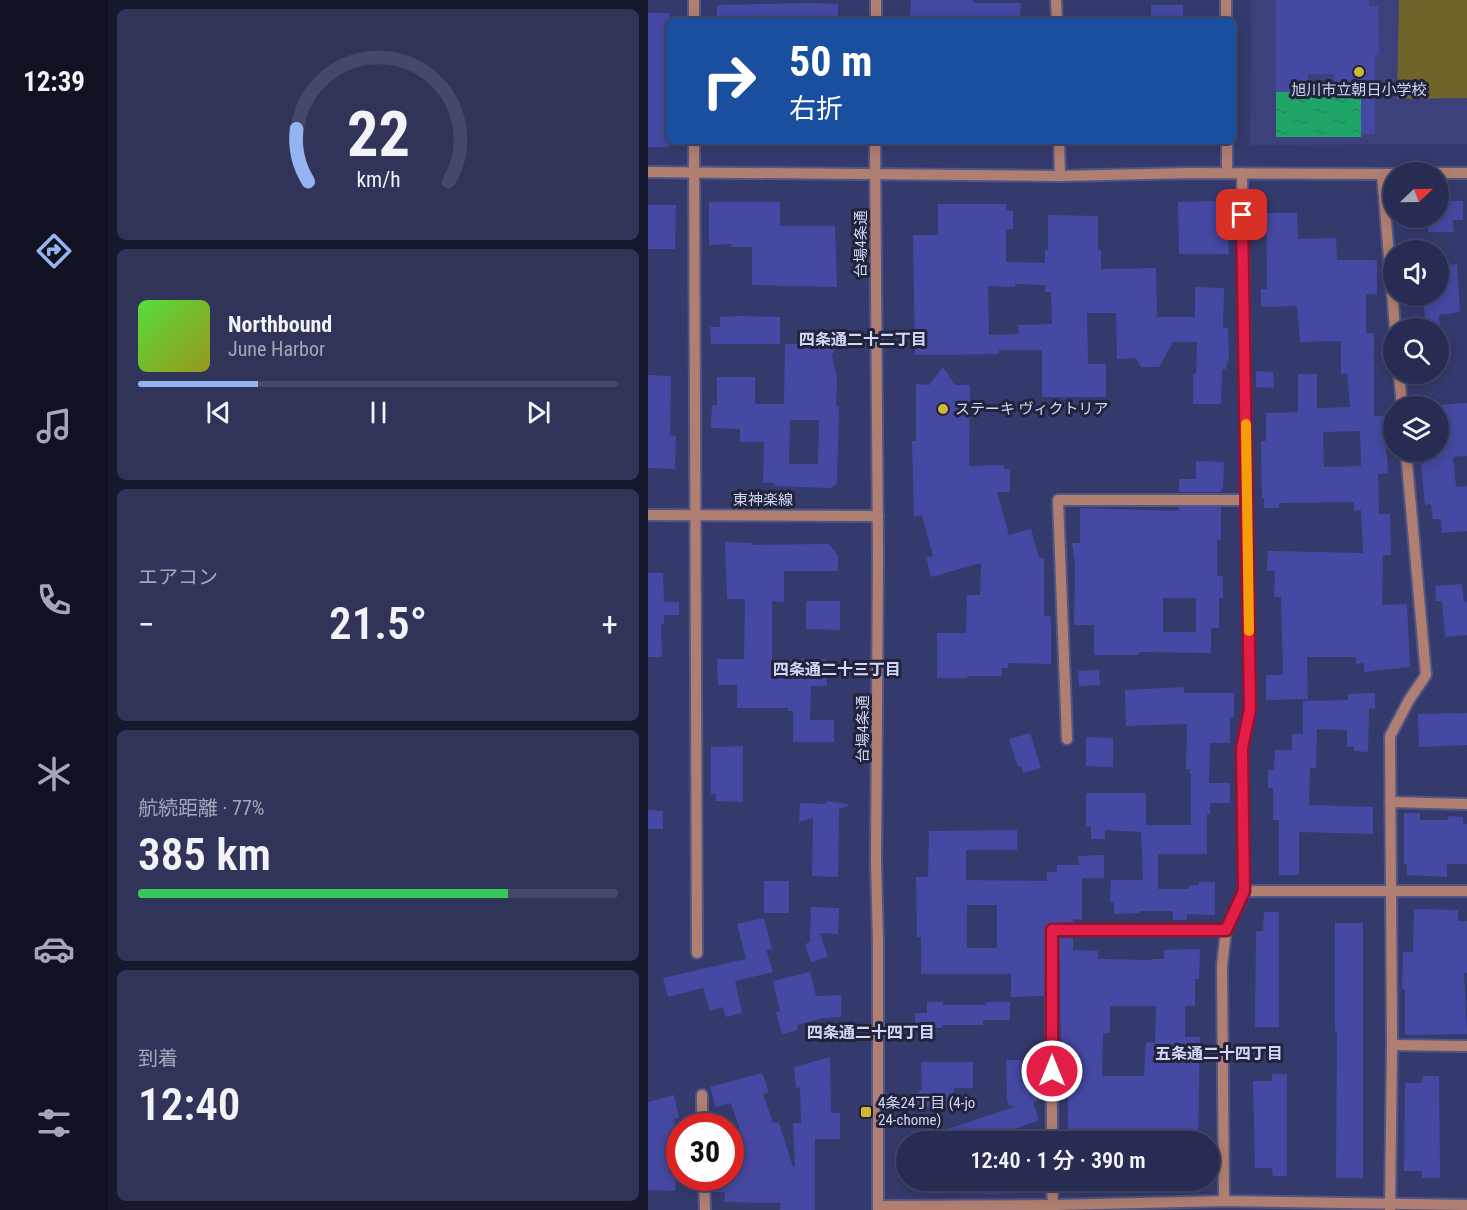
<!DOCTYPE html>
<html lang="ja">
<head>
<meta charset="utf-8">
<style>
  body { margin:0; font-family:"Roboto Condensed","Noto Sans JP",sans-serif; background:#303459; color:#f1f3f6; height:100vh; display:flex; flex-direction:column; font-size:22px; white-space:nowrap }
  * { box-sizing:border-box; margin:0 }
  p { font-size:20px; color:#a5a7b8 }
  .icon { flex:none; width:33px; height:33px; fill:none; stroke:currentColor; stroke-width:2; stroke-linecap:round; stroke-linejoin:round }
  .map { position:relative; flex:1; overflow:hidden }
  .details { display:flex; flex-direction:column; gap:9px; padding:9px; background:#16182d; width:540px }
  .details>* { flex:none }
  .guide { position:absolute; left:18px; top:18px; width:570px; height:126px; border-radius:9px; box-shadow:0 3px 15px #0003,0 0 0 2px #444869; background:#1a4fa0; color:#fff; overflow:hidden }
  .needle { width:39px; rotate:68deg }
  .tools { position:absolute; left:735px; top:162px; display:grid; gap:12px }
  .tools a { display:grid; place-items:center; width:66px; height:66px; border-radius:50%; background:#282c52; box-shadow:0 3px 15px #0003,0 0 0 2px #444869; font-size:30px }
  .speed { position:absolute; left:18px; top:1113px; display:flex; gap:12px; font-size:30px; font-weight:700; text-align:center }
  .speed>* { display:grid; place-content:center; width:78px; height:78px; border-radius:50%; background:#282c52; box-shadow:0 3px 15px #0003,0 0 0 2px #444869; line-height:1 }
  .speed .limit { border:9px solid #d22; background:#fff; color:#111 }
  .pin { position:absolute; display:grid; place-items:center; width:51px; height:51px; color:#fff; margin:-26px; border-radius:12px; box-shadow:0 3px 9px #0006 }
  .me { position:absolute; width:66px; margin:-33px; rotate:0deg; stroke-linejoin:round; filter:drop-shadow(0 0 4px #0008) }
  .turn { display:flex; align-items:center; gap:21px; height:126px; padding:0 24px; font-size:27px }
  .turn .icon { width:78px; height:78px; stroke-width:2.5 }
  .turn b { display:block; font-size:42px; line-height:51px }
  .big { font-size:45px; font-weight:600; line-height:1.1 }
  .details .card { flex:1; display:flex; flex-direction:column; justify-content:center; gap:9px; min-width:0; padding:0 21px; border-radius:9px; background:#303459 }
  .details .dial { align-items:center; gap:0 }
  .dial svg { height:156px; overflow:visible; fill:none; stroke:#444869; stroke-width:7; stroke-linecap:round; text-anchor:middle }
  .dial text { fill:#f1f3f6; stroke:none }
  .song { display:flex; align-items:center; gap:18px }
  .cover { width:72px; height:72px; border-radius:9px; background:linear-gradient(135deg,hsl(110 70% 55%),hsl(60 70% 35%)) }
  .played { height:6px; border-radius:3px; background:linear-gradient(90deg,#95b2f1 25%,#444869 25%) }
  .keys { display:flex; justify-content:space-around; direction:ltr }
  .heat { display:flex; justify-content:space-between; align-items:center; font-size:33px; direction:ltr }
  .charge { height:9px; border-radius:4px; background:linear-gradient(90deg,#34c759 77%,#444869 0) }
  .trip { position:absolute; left:248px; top:1131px; width:324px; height:60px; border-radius:30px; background:#282c52; box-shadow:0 3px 15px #0003,0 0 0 2px #444869; font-weight:600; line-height:60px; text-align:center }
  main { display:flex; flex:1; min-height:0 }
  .dock { display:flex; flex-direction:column; width:108px; justify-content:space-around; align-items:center; background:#101221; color:#a5a7b8 }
  .dock .icon { width:42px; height:42px }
  .dock .selected { color:#95b2f1 }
  .dock b { font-size:27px; color:#f1f3f6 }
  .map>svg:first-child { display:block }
  .built { fill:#3c417b }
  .grass { fill:#71642a }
  .water { fill:url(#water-ripples) }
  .building { fill:#4549a3; fill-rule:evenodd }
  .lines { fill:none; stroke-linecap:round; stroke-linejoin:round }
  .minor-casing { stroke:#515686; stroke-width:14 }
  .minor { stroke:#b07f71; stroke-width:10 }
  .route-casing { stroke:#92132f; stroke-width:15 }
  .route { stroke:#e11d48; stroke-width:10 }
  .slow { stroke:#f59e0b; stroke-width:10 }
  .poi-dot { fill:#d1b736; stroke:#21243b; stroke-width:2 }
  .labels { text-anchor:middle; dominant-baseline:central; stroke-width:6; stroke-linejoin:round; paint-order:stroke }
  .poi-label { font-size:15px; fill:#d2d7f7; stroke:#21243b; text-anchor:start }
  .street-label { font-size:15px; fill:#d2d7f7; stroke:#21243b }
  .neighbourhood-label { font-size:16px; font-weight:bold; fill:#d2d7f7; stroke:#21243b }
</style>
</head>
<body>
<main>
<nav class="dock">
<b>12:39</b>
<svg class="icon selected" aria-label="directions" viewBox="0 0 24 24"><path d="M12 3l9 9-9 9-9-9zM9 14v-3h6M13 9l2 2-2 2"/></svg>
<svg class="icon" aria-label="music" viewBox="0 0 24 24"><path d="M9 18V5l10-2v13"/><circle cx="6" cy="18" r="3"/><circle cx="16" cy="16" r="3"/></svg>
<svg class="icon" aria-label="phone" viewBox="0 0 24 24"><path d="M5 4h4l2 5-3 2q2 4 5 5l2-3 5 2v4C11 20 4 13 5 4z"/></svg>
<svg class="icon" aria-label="climate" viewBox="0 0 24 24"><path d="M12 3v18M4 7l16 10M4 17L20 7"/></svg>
<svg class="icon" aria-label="car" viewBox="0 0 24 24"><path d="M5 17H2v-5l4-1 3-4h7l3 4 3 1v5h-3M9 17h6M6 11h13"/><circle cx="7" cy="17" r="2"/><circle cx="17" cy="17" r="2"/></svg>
<svg class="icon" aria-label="filters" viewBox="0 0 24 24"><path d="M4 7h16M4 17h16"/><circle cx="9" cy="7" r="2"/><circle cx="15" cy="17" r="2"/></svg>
</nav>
<section class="details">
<div class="card dial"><svg viewBox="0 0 100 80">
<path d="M14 69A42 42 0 1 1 86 69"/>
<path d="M14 69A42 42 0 0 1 8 42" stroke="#95b2f1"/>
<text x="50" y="56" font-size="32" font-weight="700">22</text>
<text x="50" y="72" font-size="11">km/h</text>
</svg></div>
<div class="card">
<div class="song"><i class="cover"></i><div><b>Northbound</b><p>June Harbor</p></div></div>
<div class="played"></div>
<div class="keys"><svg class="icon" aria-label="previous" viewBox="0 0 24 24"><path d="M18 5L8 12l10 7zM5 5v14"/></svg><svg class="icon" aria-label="pause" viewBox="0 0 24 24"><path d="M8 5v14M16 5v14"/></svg><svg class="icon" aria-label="next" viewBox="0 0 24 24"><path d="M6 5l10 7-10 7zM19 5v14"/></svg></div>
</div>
<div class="card"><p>エアコン</p>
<div class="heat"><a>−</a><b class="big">21.5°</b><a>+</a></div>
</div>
<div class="card"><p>航続距離 · 77%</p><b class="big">385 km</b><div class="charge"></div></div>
<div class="card"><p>到着</p><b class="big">12:40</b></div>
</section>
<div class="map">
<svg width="819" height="1210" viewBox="0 0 819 1210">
  <defs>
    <pattern id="water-ripples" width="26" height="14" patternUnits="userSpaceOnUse" patternTransform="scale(1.5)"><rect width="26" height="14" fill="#1fa568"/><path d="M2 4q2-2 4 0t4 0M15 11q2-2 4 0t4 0" fill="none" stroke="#29875f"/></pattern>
  </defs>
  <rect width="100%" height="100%" fill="#353a6d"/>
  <path class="built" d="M603,0H819V144L602,145Z"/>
  <path class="grass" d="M751,0H819V98L749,99Z"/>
  <rect class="water" x="628" y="92" width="85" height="45"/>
  <g class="building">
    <path d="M263,0H325V3H373L372,21H262Z"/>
    <path d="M628,0H721V6H730L731,55H727V134H713V92H686V74H660V92H628Z"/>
    <path d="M160,3L190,4V21H69V5Z"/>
    <rect x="503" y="5" width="32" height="16"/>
    <rect x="0" y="13" width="21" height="134"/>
    <path d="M572,201L573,232H580L581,254H531L530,202Z"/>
    <path d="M795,201H815V220H805L806,232H780V218H790V204H795Z"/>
    <path d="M61,202H132V226H187L189,287L104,285V247H83V244L61,245Z"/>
    <path d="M290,204H358V211H365V229H358V262L397,263V250H400V215L450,216V250H453V269L508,268L509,317H547V287L576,288L575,328H580L581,361H579L578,369H574L573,404H545V374H548L549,342H525L511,367H493L488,358L469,359L468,313H439L440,364H458V397H394V350H351V354L267,355L265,235H290ZM367,284L397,285V292H403L404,324L370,325L371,334L341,335L340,286L367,287Z"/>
    <path d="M0,205H28L27,249H0Z"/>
    <path d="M618,213H649L650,239L688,238L689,260H729V294H718V333H726V416H737L738,454H739L740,473L730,474L731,514H742L743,555H735L734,605L759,604L762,667L716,672V663L708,664V657H659L660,699L618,700V675H635L633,597H626L627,571H619L620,551L715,553L713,510L706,511V502L631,503V508H616V498H614L613,441H618V413L650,412V374H669V408L702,407L699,374H693V341L652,342L649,306L613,307V289H619ZM712,431L713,466L676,467L675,432Z"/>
    <path d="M809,264L812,312L791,315L792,328H778L775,296H790V266Z"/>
    <path d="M91,316L132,317V344H63L62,327H72V317Z"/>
    <path d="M193,330L184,356L189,378L188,406H191L189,483L183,488L126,486V483H115L116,442H92V429L63,428L64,405H69V377H107V404H136L137,344H176ZM142,420H171L170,464H141Z"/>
    <path d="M295,367L307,385H322L321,466L356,465V469H362V492H349L361,535L383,529L391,558H396V616H403V664L360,663V668H354V676H319V678H289V633H318L319,595H332L333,563L283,577L278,557L285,556L274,515L266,517L264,441H268V384L281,385Z"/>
    <path d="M608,371L625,372L626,388L608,387Z"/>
    <path d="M0,375L23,376L22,435L28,436L27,469L0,468Z"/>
    <path d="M819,403V456L805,457L808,487L819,486V531L794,533L793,519H785L783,504L777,505L773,464H775L774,452H790V405Z"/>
    <path d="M548,461L576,462L575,489H573V492H531V479H548Z"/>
    <path d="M531,507H573V540H569V576H575V598H571V628H563V653L491,652V655H446V625H426L427,565L424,543H432V508L531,511ZM515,598H548V632H515Z"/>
    <path d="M77,542L105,543L104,545L181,544L190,555V571H136V602L124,601V660L178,659L179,686H163L162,720H186V742H145V711H140V708H89V685H70L69,659H96L97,599H79Z"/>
    <path d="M0,573H15L16,602H31V615H16V624H13L14,657H0Z"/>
    <path d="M814,584L816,602H819V635L797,637L794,601H788L787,586Z"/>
    <path d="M158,601H192V630L158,629Z"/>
    <path d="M451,670L452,685L431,686L430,671Z"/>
    <path d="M536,687V693H586V717H582V743H562L561,783H582V803H562V814H559V854H510V889H541V885H551V882H567V915L539,914V920H525V911H491V913L466,914V903L462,902L463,880H495L493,832L457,830V839H443V827H438V793H498V825H543V773H541L542,769H538L539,724L478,726L477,690Z"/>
    <path d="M727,693V709L721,708L720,752L706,751V747H699V730L669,729L668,768H662L661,805L725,807V834L651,832V875H631V820H625V788H620V770H626L627,750H644V734H655V701L700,700V694Z"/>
    <path d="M819,713V745L771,747L770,714Z"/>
    <path d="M382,733L393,768L375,773L373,766L370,767L361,739Z"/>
    <path d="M438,737L465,738V767L438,766Z"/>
    <path d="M95,746V802L68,801V794H63V747Z"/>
    <path d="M178,801L200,804V806L191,809L190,877L164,876L165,818L151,822L152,803L178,804Z"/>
    <path d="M0,810L15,811V829H0Z"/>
    <path d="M756,813H772V820H800V816L815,817V824H819V864H799V877L759,875V864H756Z"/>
    <path d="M369,830V850H318V880L399,881V872H409V865H431L430,856L456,855V878H434V920L425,919V922L402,923L396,927V996L363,997V974H273V937H269L268,877H280L281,831ZM319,905H349V948H319Z"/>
    <rect x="116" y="881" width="25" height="32"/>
    <path d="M163,907L191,908L190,934L172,933L180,957L163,962L157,944L162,942Z"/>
    <path d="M766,909L810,910V921H819V973H816L819,1034L757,1035V989H754L755,952H765Z"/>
    <path d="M616,912H631V1027H607L608,931H615Z"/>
    <path d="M116,918L124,949L118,950L125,972L87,981L94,1013L78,1017L75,1007L62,1011L55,988L20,997L15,978L98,959L89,924Z"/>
    <path d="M687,923H715V1178H688L689,1031H687Z"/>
    <path d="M411,938H425V950L450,951V959L504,960V959H516V950L552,949L551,979H547V1006H537V1037H552L550,1142H478V1137L457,1136V1130L420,1129V1051H413ZM462,1006H508L507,1043L498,1042L496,1076H454L455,1033H462Z"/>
    <path d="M162,972L168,996L193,995V1017L175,1018L149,1025L150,1030L134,1034L128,1012L132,1011L125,981Z"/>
    <path d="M279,1002H295V1005H338V1002H362V1020H335V1025H294V1028L267,1027V1013H279Z"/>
    <path d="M182,1057L183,1113H192V1139H167V1210H132L133,1203L76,1202L77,1192H64L65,1178H82V1145H97L83,1103L68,1107L62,1087L114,1073L121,1092L115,1094L125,1123H131L145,1167L147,1166L145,1123H153L152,1087L148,1088L146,1067Z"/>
    <path d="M358,1060H380V1090L396,1091V1098L385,1102L391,1120L367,1129L370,1136L366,1137L367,1142H270L269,1139L369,1106H361L359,1099Z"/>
    <path d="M273,1062H325V1088H306V1107H267V1093H271V1090H274Z"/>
    <path d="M624,1074H639V1176H625L624,1168H607L605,1081H624Z"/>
    <path d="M775,1076H791L792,1178H774V1171H756L757,1083H774Z"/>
    <path d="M26,1095L31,1118L26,1119L32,1139L27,1191L0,1190V1102Z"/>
    <path d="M332,1180H383V1182L350,1194H337Z"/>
  </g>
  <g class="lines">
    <defs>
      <g id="minor">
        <path d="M46,0V21"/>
        <path d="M408,0L409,21"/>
        <path d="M578,0V21"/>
        <path d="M228,21V0"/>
        <path d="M46,141L49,953"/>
        <path d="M227,141L230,555L228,862L230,943V1210"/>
        <path d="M411,141L412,176"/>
        <path d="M579,141V173"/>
        <path d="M0,172L412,176L542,173L746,174"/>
        <path d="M790,173H819"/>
        <path d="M734,174L747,328"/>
        <path d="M751,374L754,406"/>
        <path d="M0,515L230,516"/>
        <path d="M419,739L410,500H599"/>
        <path d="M742,802L819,804"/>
        <path d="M596,891H819"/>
        <path d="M744,1045L819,1046"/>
        <path d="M54,1095V1126"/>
        <path d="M404,1142L403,930H578"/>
        <path d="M56,1178L57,1210"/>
        <path d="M404,1180L405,1210"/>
        <path d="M576,1201L574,966L578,930L596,891L594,748L602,709L594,173"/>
        <path d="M230,1206L405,1205L576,1201L819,1205"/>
        <path d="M742,1210L744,1045L742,736L761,700L778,675L758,452"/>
      </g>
    </defs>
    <use href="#minor" class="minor-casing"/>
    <use href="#minor" class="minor"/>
  </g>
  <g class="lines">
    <defs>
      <path id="route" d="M404,1071V930H578L596,891L594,748L602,709L594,215"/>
    </defs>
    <use href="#route" class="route-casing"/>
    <use href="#route" class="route"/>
    <path class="slow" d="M598,424L601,631"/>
  </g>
  <g class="poi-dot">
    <circle cx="711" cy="72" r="6"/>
    <circle cx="295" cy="409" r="6"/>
    <rect x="212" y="1106" width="12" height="12" rx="3"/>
  </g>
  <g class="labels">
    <g class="poi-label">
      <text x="711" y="90" text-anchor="middle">旭川市立朝日小学校</text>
      <text x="307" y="409">ステーキ ヴィクトリア</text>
      <text x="230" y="1103">4条24丁目 (4-jo<tspan x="230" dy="17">24-chome)</tspan></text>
    </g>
    <g class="street-label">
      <text transform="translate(213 244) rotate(-90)">台場4条通</text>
      <text x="115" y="500">東神楽線</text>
      <text transform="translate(215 729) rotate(-90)">台場4条通</text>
    </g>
    <g class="neighbourhood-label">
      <text x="215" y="339">四条通二十二丁目</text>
      <text x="189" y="669">四条通二十三丁目</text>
      <text x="223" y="1032">四条通二十四丁目</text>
      <text x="571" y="1053">五条通二十四丁目</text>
    </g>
  </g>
</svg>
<div class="tools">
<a><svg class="needle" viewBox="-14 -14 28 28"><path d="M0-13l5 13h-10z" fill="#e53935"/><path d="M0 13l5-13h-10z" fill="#a5a7b8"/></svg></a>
<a><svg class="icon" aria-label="sound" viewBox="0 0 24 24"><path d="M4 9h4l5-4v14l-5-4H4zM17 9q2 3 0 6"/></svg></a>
<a><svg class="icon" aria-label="search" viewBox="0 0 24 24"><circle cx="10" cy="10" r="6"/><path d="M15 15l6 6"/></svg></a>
<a><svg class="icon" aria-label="layers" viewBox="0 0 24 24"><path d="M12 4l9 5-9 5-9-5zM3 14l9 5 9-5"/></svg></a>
</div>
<div class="speed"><div class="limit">30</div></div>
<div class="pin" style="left:594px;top:215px;background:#d93025"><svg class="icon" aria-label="arrive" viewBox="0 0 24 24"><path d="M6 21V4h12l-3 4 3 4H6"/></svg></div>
<svg class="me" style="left:404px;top:1071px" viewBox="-20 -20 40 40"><circle r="17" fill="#e11d48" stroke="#fff" stroke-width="3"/><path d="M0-11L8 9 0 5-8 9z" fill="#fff"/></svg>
<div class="trip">12:40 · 1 分 · 390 m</div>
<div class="guide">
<div class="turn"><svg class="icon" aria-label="right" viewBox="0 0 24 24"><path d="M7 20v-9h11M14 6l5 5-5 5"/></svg><div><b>50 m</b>右折</div></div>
</div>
</div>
</main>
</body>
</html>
